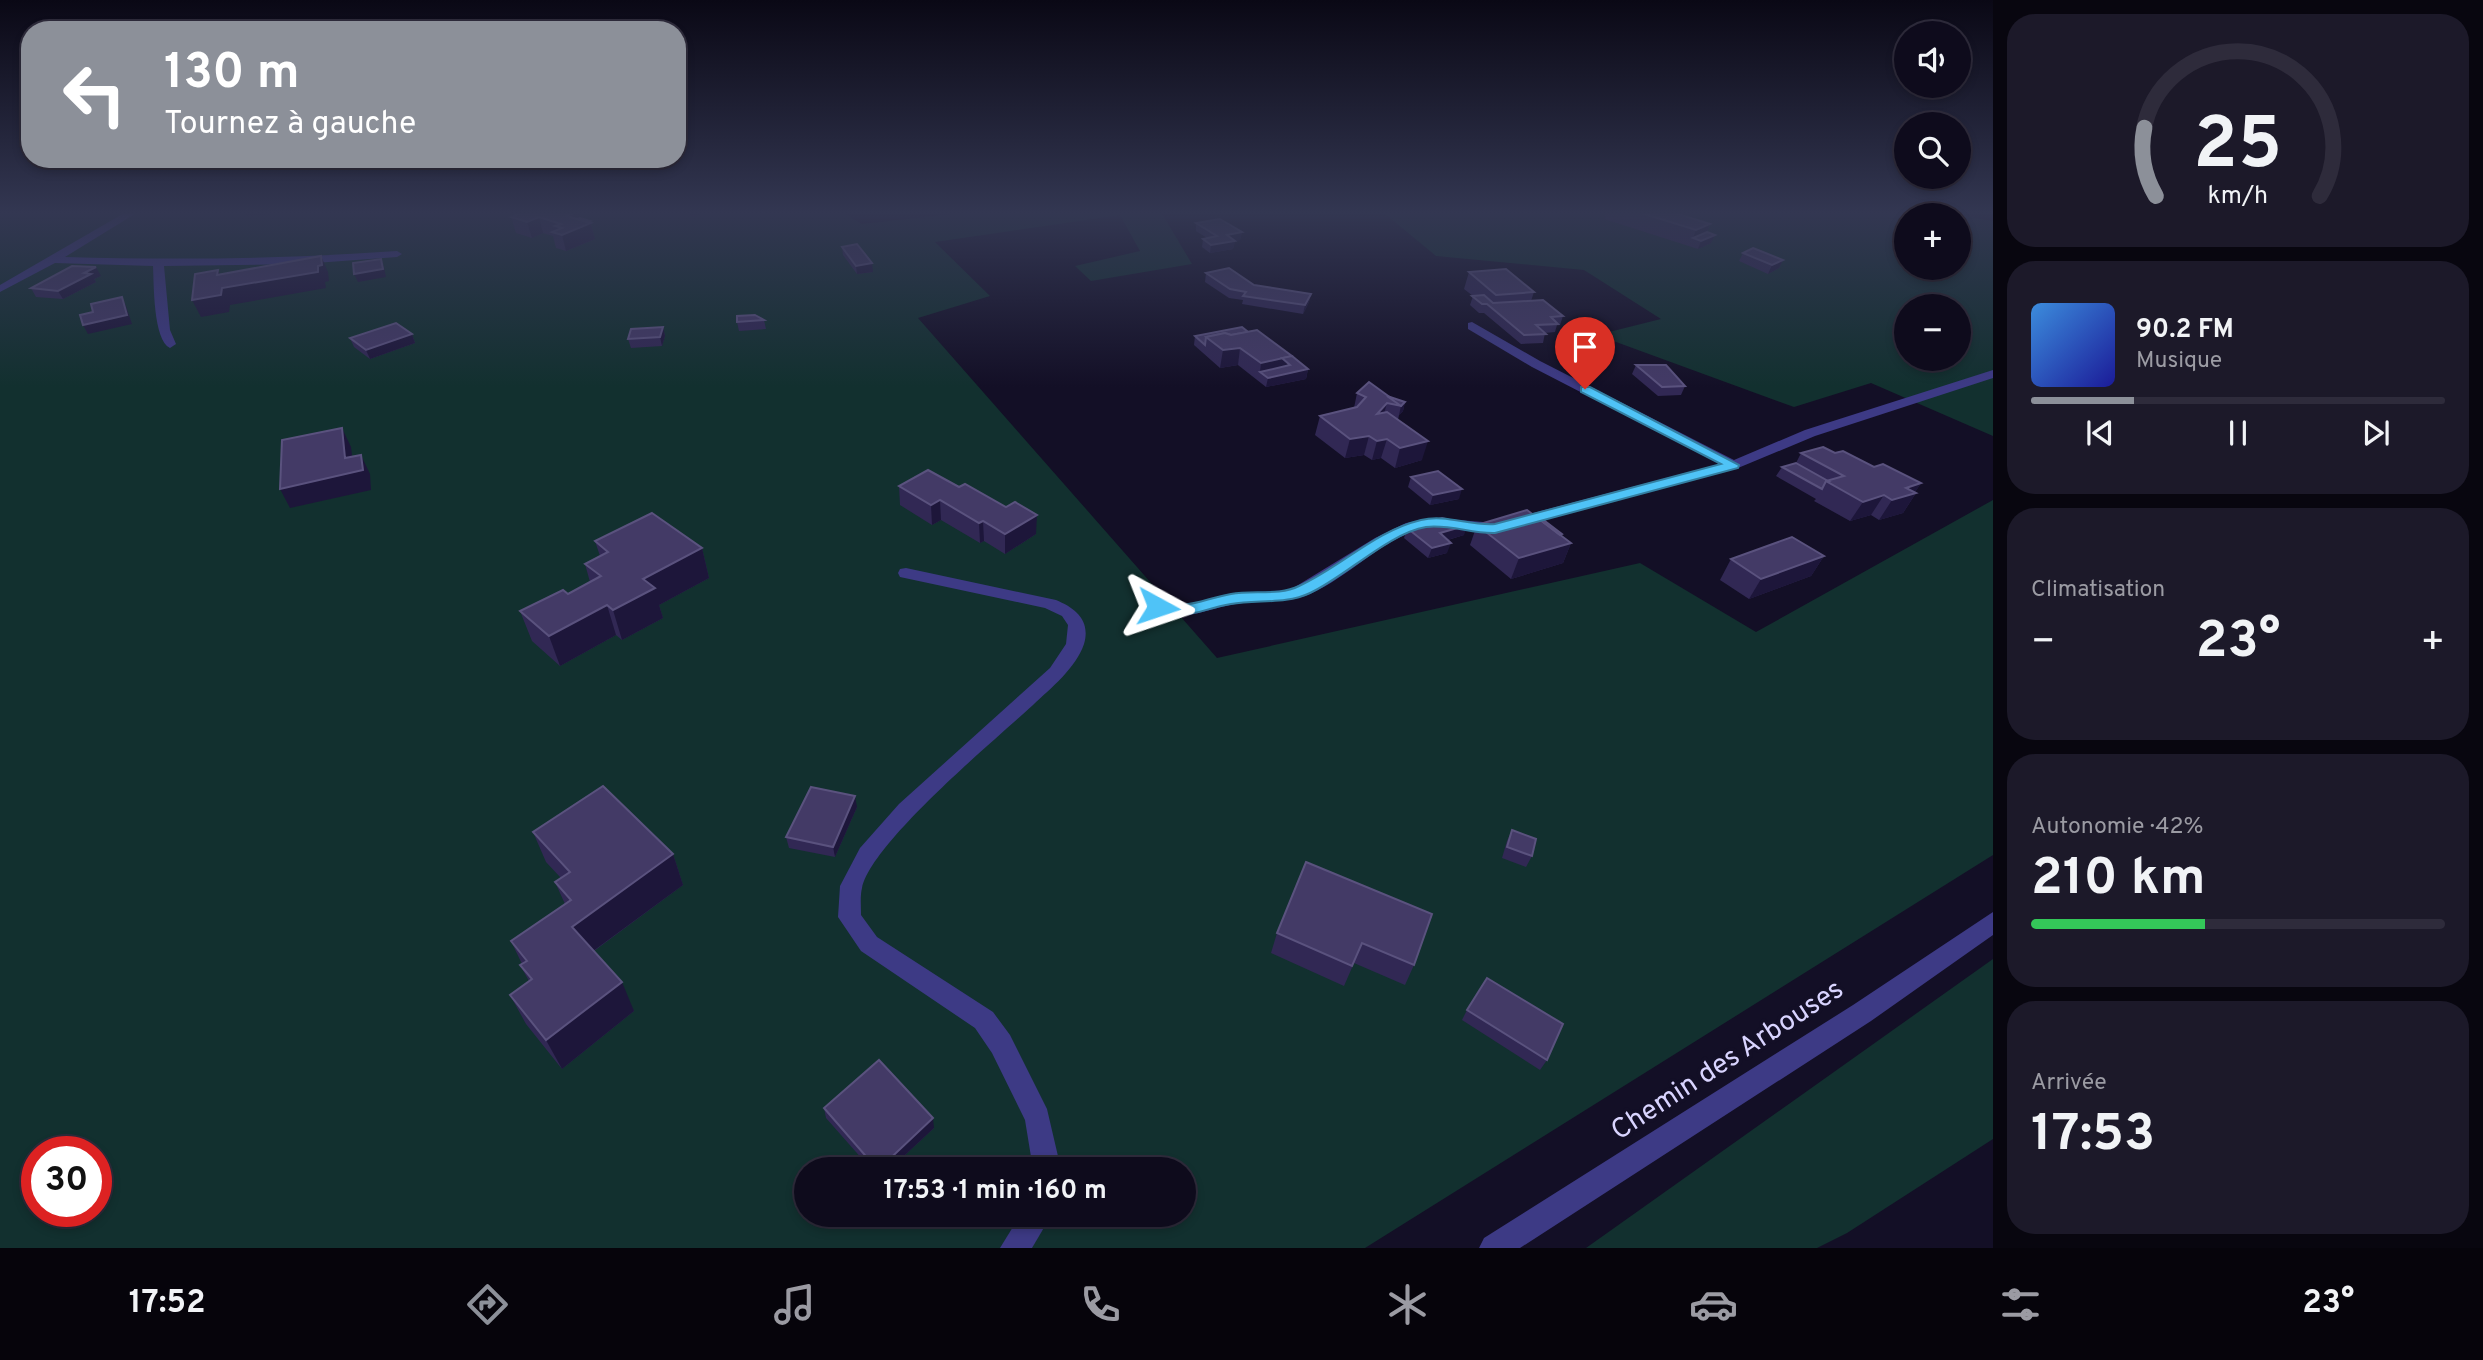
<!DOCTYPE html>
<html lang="fr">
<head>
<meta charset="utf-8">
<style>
  body { margin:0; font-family:Overpass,sans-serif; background:#1c1929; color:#f1f3f6; height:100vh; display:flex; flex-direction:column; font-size:26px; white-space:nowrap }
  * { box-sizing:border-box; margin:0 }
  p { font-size:23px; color:#9b9ba3 }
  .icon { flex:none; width:38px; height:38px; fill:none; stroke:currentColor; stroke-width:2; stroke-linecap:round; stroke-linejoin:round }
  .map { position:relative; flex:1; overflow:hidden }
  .side { display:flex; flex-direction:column; gap:14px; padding:14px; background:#08060f; width:490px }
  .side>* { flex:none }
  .banner { position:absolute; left:21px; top:21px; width:665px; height:147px; border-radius:28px; box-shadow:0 4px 10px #0003,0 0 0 2px #2e2b3b; background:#8c9099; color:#fff; overflow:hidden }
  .buttons { position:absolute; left:1894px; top:21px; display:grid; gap:14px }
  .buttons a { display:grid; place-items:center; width:77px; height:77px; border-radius:50%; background:#0e0b1c; box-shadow:0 4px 10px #0003,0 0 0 2px #2e2b3b; font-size:35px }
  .speed { position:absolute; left:21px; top:1136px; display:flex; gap:14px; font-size:35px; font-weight:700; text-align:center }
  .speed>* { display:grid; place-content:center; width:91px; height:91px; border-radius:50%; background:#0e0b1c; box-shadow:0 4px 10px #0003,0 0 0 2px #2e2b3b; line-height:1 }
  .speed .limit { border:10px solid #d22; background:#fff; color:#111 }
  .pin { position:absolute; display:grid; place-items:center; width:60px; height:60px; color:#fff; margin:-72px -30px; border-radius:50% 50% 50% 0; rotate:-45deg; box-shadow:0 0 7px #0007 }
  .pin .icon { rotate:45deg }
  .me { position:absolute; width:77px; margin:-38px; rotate:95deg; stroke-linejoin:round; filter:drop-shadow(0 0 5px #0008) }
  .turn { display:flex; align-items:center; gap:24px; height:147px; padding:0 28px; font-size:32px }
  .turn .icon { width:91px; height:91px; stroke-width:2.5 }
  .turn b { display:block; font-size:49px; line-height:60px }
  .big { font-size:52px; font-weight:700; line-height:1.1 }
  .side .widget { flex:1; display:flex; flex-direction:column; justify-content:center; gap:10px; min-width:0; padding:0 24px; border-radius:28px; background:#1c1929 }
  .side .dial { align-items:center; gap:0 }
  .dial svg { height:182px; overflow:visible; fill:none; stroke:#2e2b3b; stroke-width:7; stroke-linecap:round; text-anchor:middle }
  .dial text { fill:#f1f3f6; stroke:none }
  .song { display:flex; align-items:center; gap:21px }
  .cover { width:84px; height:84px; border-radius:10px; background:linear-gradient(135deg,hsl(210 70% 55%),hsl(240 70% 35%)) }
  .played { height:7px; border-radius:4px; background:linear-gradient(90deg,#8c9099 25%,#2e2b3b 25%) }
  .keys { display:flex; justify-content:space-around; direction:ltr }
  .heat { display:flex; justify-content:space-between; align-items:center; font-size:38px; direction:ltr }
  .charge { height:10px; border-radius:5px; background:linear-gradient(90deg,#34c759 42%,#2e2b3b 0) }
  .trip { position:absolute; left:794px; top:1157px; width:402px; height:70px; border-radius:35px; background:#0e0b1c; box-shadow:0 4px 10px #0003,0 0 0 2px #2e2b3b; font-weight:700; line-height:70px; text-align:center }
  .dock { display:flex; height:112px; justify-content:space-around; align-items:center; background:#06040b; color:#9b9ba3 }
  .dock .icon { width:49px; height:49px }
  .dock .on { color:#8c9099 }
  .dock b { font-size:32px; color:#f1f3f6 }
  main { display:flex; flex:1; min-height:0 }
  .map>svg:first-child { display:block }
  .green { fill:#12302f; fill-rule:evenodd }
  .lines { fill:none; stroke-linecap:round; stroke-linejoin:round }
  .minor { fill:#3d3a85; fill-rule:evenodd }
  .wall { fill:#312854 }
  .shaded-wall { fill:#1d163a }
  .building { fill:#433a66; stroke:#5a527e; stroke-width:2 }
  .route { fill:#4fc3f7; stroke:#337fa1; stroke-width:2 }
  .labels { text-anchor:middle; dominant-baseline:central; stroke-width:7; stroke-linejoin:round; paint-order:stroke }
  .near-street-label { font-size:28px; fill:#d9d4ff; stroke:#130f26 }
</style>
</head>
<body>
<main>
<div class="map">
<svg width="1993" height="1248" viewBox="0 0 1993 1248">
  <rect width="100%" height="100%" fill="#130f26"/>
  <g class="green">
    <path d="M0,212H842L862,224L969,212H1161L1192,264L1091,281L1075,266L1140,251L1120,215L935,242L990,296L918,318L1217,658L1640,563L1756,632L1993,500V855L1365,1248H0ZM37,1152H96V1211H37ZM807,1169H1185V1214H807Z"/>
    <path d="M1393,212H1942L1993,221V436L1871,383L1794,407L1597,335L1661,319L1584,270L1436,256L1384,213ZM1906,215H1958V268H1906ZM1906,306H1958V359H1906Z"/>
    <path d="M1993,959V1139L1847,1233L1817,1248H1586Z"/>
  </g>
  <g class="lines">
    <g class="minor">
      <path d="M126,212H138L65,257C176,260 286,259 397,251L402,254L397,257L301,264L164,266L170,330L176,344L170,348C153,340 154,284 153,266L55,263L0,292V285Z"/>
      <path d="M1472,322L1540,361L1734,460L1805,430L1993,370V378L1815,436L1738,468L1501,531C1474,538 1447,521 1421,529C1379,541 1349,577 1310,594C1284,605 1257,599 1230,605C1196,612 1189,621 1152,611L1149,607L1152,603L1189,605L1231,594L1290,590L1375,538L1406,523L1434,518L1495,523L1720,464L1532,367L1468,329V323Z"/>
      <path d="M906,568L1056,600C1075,608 1091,620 1084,644C1076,668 1051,688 1033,705C995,740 872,842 862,888C860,896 861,906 861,915L877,937L993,1012L1010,1035L1047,1109L1061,1169H1033L1025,1120L992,1053L975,1028L861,951L838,917L840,886L860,848L899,804L1050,668L1066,644L1068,625L1062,616L1045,608L900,577L898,573L900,569Z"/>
      <path d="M1993,912V935L1871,1021L1520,1248H1479L1484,1238L1853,1005Z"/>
      <path d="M1021,1214H1052L1032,1248H1000Z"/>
    </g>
  </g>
  <g class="wall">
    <path d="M1607,212H1672L1710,224L1707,232L1711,243L1698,249L1604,219Z"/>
    <path d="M511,217L580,218L590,221L595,239L566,251L556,248L553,236L543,233L532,238L516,233Z"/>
    <path d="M1196,223L1242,232L1240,240L1235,241L1233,249L1210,253L1202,247L1203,239L1207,238L1196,231Z"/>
    <path d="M842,247L873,272L857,274L843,255Z"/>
    <path d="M1743,253L1783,260L1779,268L1768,274L1739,261Z"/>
    <path d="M1469,272L1534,292L1531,301L1563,316L1560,325H1557L1555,332L1545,333L1543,343L1521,344L1484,313H1479L1470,305L1473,296L1464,289Z"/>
    <path d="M1206,273L1254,285L1311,294L1309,302L1303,314L1242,304L1243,300L1229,298L1205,282Z"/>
    <path d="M101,276L94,279L96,282L63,299L36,297L31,288Z"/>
    <path d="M764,320L766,329L739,331L737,322Z"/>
    <path d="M663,327L665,336L662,346L631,348L628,339Z"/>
    <path d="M1242,327L1308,369L1306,379L1266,387L1238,365L1220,368L1194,345L1195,336Z"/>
    <path d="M412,334L415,343L370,359L354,347L350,338Z"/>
    <path d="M1636,365L1685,386L1681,395L1658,396L1632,374Z"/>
    <path d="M1357,393L1387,396L1405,402L1403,411L1399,415L1398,420L1422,460L1395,468L1381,458L1372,460L1364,455L1345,458L1315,435L1320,416L1354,408Z"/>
    <path d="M1801,453H1835L1921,483L1915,492L1916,493L1903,513L1879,520L1871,515L1850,521L1814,501L1816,499L1776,476L1782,467L1796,463Z"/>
    <path d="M1411,477L1459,499L1430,505L1408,487Z"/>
    <path d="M899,486L1036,534L1005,554L984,541L980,543L941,520L932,525L900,505Z"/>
    <path d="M1477,525L1562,534L1561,536L1571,543L1563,563L1511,579L1470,545Z"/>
    <path d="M1407,528L1464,535L1448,540L1447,553L1428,558L1404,538Z"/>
    <path d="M595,541L702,548L709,578L659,605L663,618L622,640L616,635L560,666L532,641L520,611L568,594L590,582L585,564L600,556Z"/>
    <path d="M1824,556L1811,576L1749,599L1720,580L1731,559Z"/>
    <path d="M857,807L835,857L789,848L786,837Z"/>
    <path d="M1512,830L1532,856L1526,867L1502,858L1507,841Z"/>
    <path d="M533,832L673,854L683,885L594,951L634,1011L562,1069L526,1024L510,995L529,981L520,965L522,964L511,941L565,904L555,882L561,878L546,862Z"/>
    <path d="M1306,862L1414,965L1405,985L1354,963L1344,986L1271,953L1277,933Z"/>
    <path d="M1467,1010L1547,1060L1540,1070L1462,1020Z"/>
    <path d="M824,1108L934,1128L890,1169H871L826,1118Z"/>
  </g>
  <g class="shaded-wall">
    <path d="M244,212H271L270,214L246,216Z"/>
    <path d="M575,212H578L581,225L590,221L595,239L566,251L562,235L567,216Z"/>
    <path d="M690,212H700V215L691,217Z"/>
    <path d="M539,217L543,233L532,238L527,222Z"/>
    <path d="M1710,224L1703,240L1715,235L1711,243L1698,249L1701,241L1693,238L1696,230Z"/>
    <path d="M1242,232L1240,240L1235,241L1233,249L1210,253L1211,245L1227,235Z"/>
    <path d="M321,256L328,272L329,281L325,282L326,288L230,305L229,312L201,317L192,300L217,275L218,270L226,287L318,266Z"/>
    <path d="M381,259L384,267L386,277L358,282L354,274Z"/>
    <path d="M1783,260L1779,268L1768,274L1772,265Z"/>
    <path d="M872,263L873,272L857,274L856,266Z"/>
    <path d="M96,267L101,276L94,279L96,282L63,299L58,291L84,273Z"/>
    <path d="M1311,294L1309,302L1303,314L1305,305Z"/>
    <path d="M122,297L126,306L132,324L88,334L83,325Z"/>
    <path d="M663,327L665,336L662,346L660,337Z"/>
    <path d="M412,334L415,343L370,359L366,350Z"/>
    <path d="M1240,348L1238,365L1220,368L1223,350Z"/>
    <path d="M1292,356L1308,369L1306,379L1266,387L1268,378L1260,372L1261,363Z"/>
    <path d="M1405,402L1403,411L1399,415L1401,406Z"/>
    <path d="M1387,403L1382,421L1377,414Z"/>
    <path d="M342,428L351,447L354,472L361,455L370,474L371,490L290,508L280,489L345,458Z"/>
    <path d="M1369,436L1364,455L1345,458L1350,439Z"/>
    <path d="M1387,439L1381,458L1372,460L1377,441Z"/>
    <path d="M1428,441L1422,460L1395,468L1400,448Z"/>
    <path d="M1921,483L1914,494L1916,493L1903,513L1879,520L1892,500L1906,488Z"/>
    <path d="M1462,489L1459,499L1430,505L1433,495Z"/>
    <path d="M1884,495L1871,515L1850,521L1863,502Z"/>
    <path d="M940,500L941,520L932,525L931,505Z"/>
    <path d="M1037,515L1036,534L1005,554V534Z"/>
    <path d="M983,521L984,541L980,543L979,523Z"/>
    <path d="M1468,525L1464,535L1437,543L1440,533Z"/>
    <path d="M1451,543L1447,553L1428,558L1432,548Z"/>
    <path d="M1571,543L1563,563L1511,579L1519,558Z"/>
    <path d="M702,548L709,578L659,605L663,618L622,640L613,610L643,579Z"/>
    <path d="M1824,556L1811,576L1749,599L1761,579Z"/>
    <path d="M607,605L616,635L560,666L549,636Z"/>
    <path d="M855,796L857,807L835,857L833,847Z"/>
    <path d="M673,854L683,885L585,957L572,927Z"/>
    <path d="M622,982L634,1011L562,1069L546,1040Z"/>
    <path d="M933,1118L934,1128L890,1169H879Z"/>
  </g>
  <g class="building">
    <path d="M524,212H575L567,216L591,223L562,235L552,232L562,228L555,226L561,224L539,217L527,222L511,217Z"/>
    <path d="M1638,212H1672L1710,224L1696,230Z"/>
    <path d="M580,218L590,221L587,222L577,219Z"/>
    <path d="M1220,219L1242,232L1227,235L1235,241L1211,245L1203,239L1217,236L1196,223Z"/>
    <path d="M1707,232L1715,235L1701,241L1693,238Z"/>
    <path d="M857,244L872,263L856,266L842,247Z"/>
    <path d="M1753,248L1783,260L1772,265L1743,253Z"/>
    <path d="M321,256L322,265L318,266V272L222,288L221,295L192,300L195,274L218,270L217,275Z"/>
    <path d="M381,259L383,269L354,274L353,263Z"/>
    <path d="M72,266L96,267L84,273L91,274L58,291L31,288Z"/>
    <path d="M1229,268L1254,285L1311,294L1305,305L1243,296L1246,292L1230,289L1206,273Z"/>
    <path d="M1506,269L1534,292L1496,295L1469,272Z"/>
    <path d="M1484,295L1493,303L1543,300L1563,316L1551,317L1558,324L1536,325L1546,334L1524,335L1487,304H1482L1472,296Z"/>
    <path d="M122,297L127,315L83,325L80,315L93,312L91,304Z"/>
    <path d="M755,315L764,320L737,322V316Z"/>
    <path d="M396,323L412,334L366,350L350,338Z"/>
    <path d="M663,327L660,337L628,339L631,329Z"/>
    <path d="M1242,327L1248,332L1231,335L1225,333L1206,337L1205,345L1195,336Z"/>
    <path d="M1257,330L1292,356L1261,363L1240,348L1223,350L1206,337L1225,333L1231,335Z"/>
    <path d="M1292,356L1308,369L1268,378L1260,372L1290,365L1282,358Z"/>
    <path d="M1636,365H1666L1685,386L1662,387Z"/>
    <path d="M1369,382L1402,406L1387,403L1377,414L1387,412L1428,441L1400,448L1387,439L1377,441L1369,436L1350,439L1320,416L1357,407L1366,397L1357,393Z"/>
    <path d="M1387,396L1405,402L1401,406Z"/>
    <path d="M342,428L345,458L361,455L363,470L280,489L282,440Z"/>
    <path d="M1823,447L1835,453L1843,451L1874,467L1883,464L1921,483L1906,488L1916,493L1892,500L1884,495L1863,502L1826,481L1844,476L1801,453Z"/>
    <path d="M1796,463L1828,481H1826L1822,489L1782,467Z"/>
    <path d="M928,470L959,487L965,484L1006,507L1015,502L1037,515L1005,534L983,521L979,523L940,500L931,505L899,486Z"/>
    <path d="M1438,471L1462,489L1433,495L1411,477Z"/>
    <path d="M1527,510L1571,543L1519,558L1477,525Z"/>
    <path d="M652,513L702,548L643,579L655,588L613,610L607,605L549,636L520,611L563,590L568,594L601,576L585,564L608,552L595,541Z"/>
    <path d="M1537,515L1562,534L1560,535L1535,516Z"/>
    <path d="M1442,518L1468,525L1440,533L1451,543L1432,548L1407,528Z"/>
    <path d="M1792,537L1824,556L1761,579L1731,559Z"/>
    <path d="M603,786L673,854L572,927L622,982L546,1040L510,995L532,979L520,965L527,961L511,941L571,900L555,882L570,872L533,832Z"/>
    <path d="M811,787L855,796L833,847L786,837Z"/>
    <path d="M1512,830L1536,839L1532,856L1507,847Z"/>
    <path d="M1306,862L1432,914L1414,965L1362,943L1352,966L1277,933Z"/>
    <path d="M1487,978L1563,1024L1547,1060L1467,1010Z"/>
    <path d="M879,1060L933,1118L879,1169H877L824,1108Z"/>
  </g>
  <linearGradient id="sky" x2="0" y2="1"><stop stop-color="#0a0815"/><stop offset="0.55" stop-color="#333752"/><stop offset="1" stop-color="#333752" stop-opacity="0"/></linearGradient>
  <rect width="1993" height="387" fill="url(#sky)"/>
  <path class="route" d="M1581,387H1590L1739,465L1738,468L1495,533C1472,534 1450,524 1426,527C1389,533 1345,577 1310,593C1285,605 1257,599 1231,604C1197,610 1189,621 1153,610L1150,607L1158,602C1189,610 1202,599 1231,594C1253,590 1279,596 1299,586C1341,567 1375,531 1421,520C1446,514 1470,526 1495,524L1721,464L1581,392Z"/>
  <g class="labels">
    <g class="near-street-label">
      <text transform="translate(1728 1061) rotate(-33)">Chemin des Arbouses</text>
    </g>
  </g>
</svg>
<div class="buttons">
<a><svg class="icon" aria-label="sound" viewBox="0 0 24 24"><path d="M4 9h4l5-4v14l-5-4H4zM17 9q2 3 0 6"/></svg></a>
<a><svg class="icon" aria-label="search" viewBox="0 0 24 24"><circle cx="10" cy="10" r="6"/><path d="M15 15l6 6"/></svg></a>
<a>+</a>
<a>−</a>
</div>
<div class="speed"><div class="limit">30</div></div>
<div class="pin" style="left:1585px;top:389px;background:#d93025"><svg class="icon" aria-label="arrive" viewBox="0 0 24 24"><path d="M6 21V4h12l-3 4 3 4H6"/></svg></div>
<svg class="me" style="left:1158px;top:607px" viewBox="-20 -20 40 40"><path d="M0-17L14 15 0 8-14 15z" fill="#4fc3f7" stroke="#fff" stroke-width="4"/></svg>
<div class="trip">17:53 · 1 min · 160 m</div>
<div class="banner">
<div class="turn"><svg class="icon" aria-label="left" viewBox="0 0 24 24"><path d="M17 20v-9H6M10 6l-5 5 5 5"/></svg><div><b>130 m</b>Tournez à gauche</div></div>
</div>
</div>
<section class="side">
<div class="widget dial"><svg viewBox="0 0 100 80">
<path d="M14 69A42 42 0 1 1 86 69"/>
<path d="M14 69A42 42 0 0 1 9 39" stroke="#8c9099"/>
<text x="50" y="56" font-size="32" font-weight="700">25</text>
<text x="50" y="72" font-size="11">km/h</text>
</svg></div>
<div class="widget">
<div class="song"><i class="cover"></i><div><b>90.2 FM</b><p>Musique</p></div></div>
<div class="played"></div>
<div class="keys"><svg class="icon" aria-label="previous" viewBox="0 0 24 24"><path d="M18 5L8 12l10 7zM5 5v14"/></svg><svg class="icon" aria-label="pause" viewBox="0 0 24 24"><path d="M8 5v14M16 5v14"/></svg><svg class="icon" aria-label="next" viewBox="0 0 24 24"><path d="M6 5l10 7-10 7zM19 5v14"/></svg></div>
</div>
<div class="widget"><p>Climatisation</p>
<div class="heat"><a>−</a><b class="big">23°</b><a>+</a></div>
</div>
<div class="widget"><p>Autonomie · 42%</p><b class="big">210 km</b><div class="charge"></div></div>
<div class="widget"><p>Arrivée</p><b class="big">17:53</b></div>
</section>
</main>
<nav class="dock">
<b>17:52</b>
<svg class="icon on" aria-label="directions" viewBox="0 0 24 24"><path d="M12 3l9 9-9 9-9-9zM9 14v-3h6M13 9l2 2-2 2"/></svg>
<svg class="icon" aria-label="music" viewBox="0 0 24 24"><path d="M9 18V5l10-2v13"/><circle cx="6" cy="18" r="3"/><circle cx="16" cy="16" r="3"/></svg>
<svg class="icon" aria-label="phone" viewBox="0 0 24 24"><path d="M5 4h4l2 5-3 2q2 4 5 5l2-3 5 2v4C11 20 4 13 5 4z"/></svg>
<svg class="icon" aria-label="climate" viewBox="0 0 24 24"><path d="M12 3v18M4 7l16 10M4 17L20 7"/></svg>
<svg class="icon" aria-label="car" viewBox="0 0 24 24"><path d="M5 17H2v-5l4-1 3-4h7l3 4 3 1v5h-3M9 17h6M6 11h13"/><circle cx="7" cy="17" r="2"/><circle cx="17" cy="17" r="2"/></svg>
<svg class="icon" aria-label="filters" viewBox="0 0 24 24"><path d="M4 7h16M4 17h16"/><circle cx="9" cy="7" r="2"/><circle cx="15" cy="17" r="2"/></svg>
<b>23°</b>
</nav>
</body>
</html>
